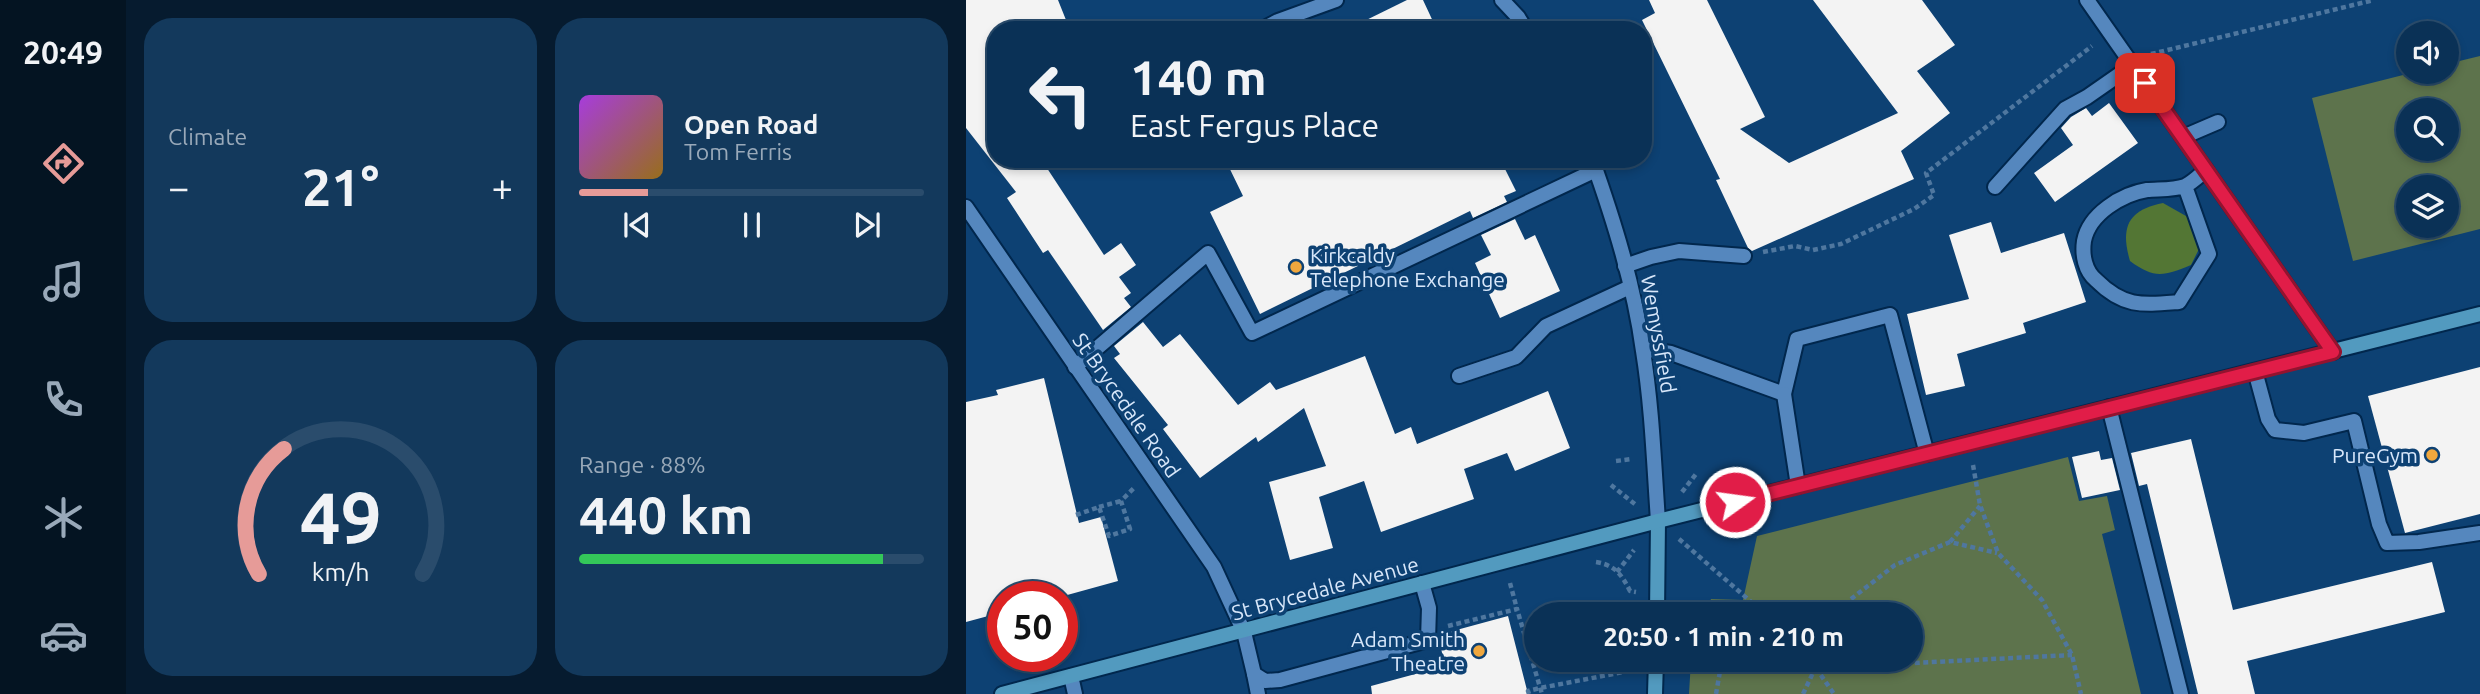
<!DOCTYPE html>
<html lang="en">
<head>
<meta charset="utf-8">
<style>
  body { margin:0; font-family:Ubuntu,sans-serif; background:#13395c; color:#f1f3f6; height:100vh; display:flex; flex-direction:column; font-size:26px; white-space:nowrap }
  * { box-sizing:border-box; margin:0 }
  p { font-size:23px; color:#99a9b9 }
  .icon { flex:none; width:38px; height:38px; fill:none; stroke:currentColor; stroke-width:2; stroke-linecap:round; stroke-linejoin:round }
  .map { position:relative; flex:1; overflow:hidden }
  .details { display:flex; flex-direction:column; gap:18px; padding:18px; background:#061b2f; width:840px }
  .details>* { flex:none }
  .banner { position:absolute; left:21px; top:21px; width:665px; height:147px; border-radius:28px; box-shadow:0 4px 10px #0003,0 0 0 2px #2a4c6c; background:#0a3156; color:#f1f3f6; overflow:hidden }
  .fabs { position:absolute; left:1430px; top:21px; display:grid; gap:14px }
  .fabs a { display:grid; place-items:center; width:63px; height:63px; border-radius:50%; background:#0a3156; box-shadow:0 4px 10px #0003,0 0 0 2px #2a4c6c; font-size:35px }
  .speed { position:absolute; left:21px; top:581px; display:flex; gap:14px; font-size:35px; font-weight:700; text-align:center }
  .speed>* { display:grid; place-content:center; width:91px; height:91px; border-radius:50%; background:#0a3156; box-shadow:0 4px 10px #0003,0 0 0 2px #2a4c6c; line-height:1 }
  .speed .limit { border:10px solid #d22; background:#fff; color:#111 }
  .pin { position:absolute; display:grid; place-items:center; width:60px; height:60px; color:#fff; margin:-30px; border-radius:14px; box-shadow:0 4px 10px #0006 }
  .me { position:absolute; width:77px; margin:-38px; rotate:76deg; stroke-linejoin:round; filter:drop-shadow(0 0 5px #0008) }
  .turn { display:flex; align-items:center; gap:24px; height:147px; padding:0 28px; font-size:32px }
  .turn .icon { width:91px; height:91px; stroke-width:2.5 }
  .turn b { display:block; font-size:49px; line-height:60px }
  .big { font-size:52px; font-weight:700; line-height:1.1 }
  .details .tile { flex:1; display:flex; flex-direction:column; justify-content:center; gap:10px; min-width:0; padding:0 24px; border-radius:28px; background:#13395c }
  .details .dial { align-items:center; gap:0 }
  .dial svg { height:182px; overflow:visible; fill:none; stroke:#2a4c6c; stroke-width:7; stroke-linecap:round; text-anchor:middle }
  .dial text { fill:#f1f3f6; stroke:none }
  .song { display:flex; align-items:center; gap:21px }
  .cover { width:84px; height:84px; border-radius:10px; background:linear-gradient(135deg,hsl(280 70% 55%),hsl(40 70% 35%)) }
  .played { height:7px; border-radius:4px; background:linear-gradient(90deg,#e69b98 20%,#2a4c6c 20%) }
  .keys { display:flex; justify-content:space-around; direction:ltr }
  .heat { display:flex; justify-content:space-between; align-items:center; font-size:38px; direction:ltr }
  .charge { height:10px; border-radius:5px; background:linear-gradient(90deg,#34c759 88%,#2a4c6c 0) }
  .details .tiles { flex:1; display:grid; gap:18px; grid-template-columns:repeat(2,1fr) }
  .trip { position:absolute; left:558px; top:602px; width:399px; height:70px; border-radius:35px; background:#0a3156; box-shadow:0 4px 10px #0003,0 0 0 2px #2a4c6c; font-weight:700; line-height:70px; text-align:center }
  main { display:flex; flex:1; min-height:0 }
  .menu { display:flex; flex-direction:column; width:126px; justify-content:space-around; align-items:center; background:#041422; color:#99a9b9 }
  .menu .icon { width:49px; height:49px }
  .menu .active { color:#e69b98 }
  .menu b { font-size:32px; color:#f1f3f6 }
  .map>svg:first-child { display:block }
  .green { fill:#5d734c; fill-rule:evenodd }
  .forest { fill:#537634 }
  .building { fill:#f3f3f3 }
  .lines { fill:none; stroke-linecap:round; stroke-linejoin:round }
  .lane-casing { stroke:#01274d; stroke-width:18 }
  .street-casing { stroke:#01274d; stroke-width:18 }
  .secondary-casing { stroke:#01274d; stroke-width:18 }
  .path { stroke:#4f779f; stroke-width:4.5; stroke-dasharray:5 3.5; stroke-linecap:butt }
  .lane { stroke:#5587be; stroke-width:14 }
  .street { stroke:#5587be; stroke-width:14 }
  .secondary { stroke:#529abf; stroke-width:14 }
  .route-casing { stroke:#92132f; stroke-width:18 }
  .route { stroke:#e11d48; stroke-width:12 }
  .poi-dot { fill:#efa73e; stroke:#0d4173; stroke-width:2.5 }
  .labels { text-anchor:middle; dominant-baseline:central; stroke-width:7; stroke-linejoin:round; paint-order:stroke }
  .poi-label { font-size:21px; fill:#d8e7fa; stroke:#0d4173; text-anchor:end }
  .street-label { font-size:21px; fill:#d8e7fa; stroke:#0d4173 }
</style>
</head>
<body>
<main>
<nav class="menu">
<b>20:49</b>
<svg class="icon active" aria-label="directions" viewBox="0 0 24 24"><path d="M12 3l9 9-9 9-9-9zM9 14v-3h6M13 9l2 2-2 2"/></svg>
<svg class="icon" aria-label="music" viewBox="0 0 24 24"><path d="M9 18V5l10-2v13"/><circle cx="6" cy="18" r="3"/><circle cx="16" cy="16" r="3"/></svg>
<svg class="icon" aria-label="phone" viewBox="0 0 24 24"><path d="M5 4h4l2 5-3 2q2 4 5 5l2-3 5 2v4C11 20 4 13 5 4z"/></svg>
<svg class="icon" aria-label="climate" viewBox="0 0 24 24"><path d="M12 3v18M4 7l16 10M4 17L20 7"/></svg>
<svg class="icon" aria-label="car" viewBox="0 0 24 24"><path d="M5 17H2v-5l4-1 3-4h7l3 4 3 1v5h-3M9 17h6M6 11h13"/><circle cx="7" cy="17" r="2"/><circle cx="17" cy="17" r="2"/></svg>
</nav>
<section class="details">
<div class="tiles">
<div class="tile"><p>Climate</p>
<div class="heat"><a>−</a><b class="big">21°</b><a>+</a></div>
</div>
<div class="tile">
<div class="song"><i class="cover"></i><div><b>Open Road</b><p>Tom Ferris</p></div></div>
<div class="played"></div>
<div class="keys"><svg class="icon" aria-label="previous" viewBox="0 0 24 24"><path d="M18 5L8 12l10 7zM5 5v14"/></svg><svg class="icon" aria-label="pause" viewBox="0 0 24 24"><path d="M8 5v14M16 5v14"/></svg><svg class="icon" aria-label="next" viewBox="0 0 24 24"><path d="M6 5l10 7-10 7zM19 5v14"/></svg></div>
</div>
<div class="tile dial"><svg viewBox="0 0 100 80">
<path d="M14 69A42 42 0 1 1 86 69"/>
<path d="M14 69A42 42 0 0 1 25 14" stroke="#e69b98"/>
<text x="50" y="56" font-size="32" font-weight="700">49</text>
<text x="50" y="72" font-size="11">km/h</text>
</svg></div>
<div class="tile"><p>Range · 88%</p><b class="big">440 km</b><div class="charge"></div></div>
</div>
</section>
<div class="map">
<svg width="1514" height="694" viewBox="0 0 1514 694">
  <rect width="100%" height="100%" fill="#0d4173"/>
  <g class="green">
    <path d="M1514,56V229L1387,261L1346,98L1449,72H1480L1481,64ZM1442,110H1480V149H1442ZM1442,187H1480V226H1442Z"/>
    <path d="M1102,457L1113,501L1141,496L1149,530L1136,534L1175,694H723L725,660H945V614H739L745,599L777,600L791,536Z"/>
  </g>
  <path class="forest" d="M1197,203L1220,216L1233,228V249L1225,265C1198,276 1188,279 1164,261C1154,227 1162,210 1197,203Z"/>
  <g class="building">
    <path d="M0,0H92L104,30H30V159H75L138,255L155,243L170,265L153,277L165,293L158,298L165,307L137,330L82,250L77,253L41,198L50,192L0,128Z"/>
    <path d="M441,0H457L471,30H380Z"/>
    <path d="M683,0H741L799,117L774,129L823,163L932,113L847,0H956L989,45L951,71L984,113L935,151L948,179L786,251L782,248L750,180L754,179L676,20L689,13Z"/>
    <path d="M1143,103L1172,143L1089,202L1068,173L1107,145L1095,128L1105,117L1120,108L1126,116Z"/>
    <path d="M259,159H534L550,191L538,196L541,202L507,218L504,211L294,314L244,212L277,196Z"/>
    <path d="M549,219L559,240L569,235L594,291L534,318L509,263L525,255L515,235Z"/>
    <path d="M1025,222L1035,253L1098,233L1120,302L1057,323L1060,333L991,354L999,386L960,395L941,314L1003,299L983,235Z"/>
    <path d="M177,322L197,347L214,334L272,405L304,382L310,390L399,356L429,434L445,427L451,444L582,391L604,448L549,471L541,453L498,469L508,499L415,532L398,481L353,497L367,548L324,560L303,482L360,466L338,408L292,442L290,437L234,478L197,429L202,425L148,358L154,354L148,346Z"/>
    <path d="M1514,367V514L1439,533L1402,396Z"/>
    <path d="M78,378L113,523L135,517L152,581L94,597H37V612L0,622V402L32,395L30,390Z"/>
    <path d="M1225,439L1267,610L1466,562L1479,612L1281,661L1289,694H1232L1181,484L1173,486L1165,453Z"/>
    <path d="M1133,451L1135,460L1146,458L1154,490L1116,498L1106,457Z"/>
    <path d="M542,616L562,694H406L405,686L479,666L472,635Z"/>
  </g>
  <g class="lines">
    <defs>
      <g id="lane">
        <path d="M295,30L312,21L370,0"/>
        <path d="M1217,137L1252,122"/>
        <path d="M1219,186L1243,254L1213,302C1177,305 1158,308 1130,280C1119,271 1116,255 1118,241C1123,214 1156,194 1181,190C1193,189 1208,190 1219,186C1226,183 1234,175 1240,170"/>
        <path d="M1029,187L1099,109L1121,97L1167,65"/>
        <path d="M659,266L685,257L713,251L778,256"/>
        <path d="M677,349L705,353L818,394L831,339L924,315L961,454"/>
        <path d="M109,367L242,253L286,333L630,170"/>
        <path d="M1289,371L1302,419L1309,430L1338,433L1388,421L1413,524L1421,543L1453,542L1514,533"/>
        <path d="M493,376L550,357L580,326L664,287"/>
        <path d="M818,394L832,486"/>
        <path d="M1143,407L1215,694"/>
        <path d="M278,632L288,674L299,681L314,680L462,640L463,608L456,583"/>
        <path d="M288,674L292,694"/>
      </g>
      <g id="street">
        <path d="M536,0L552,17L560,30"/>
        <path d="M1121,0L1367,352"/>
        <path d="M626,159C648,221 668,285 677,351C686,407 688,464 692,521"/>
        <path d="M0,207L248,567L278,632"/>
        <path d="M105,676L109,694"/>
      </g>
      <g id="secondary">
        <path d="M691,614L692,521"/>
        <path d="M36,694L692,521L1514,314"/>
        <path d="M689,694L690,660"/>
      </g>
    </defs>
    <use href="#lane" class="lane-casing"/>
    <use href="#street" class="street-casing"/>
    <use href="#secondary" class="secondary-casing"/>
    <g class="path">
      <path d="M1185,54L1408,0"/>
      <path d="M797,252L829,246L847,250L875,244L948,209L968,195L960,173L1126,46"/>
      <path d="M650,461L666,459"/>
      <path d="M1007,465L1014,505L1032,553L1076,600L1106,655L1115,694"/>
      <path d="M645,485L670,505"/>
      <path d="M716,492L730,474"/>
      <path d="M133,507L155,501"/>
      <path d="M110,515L133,507L143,536L164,529L155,501L169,487"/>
      <path d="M713,539L799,614"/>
      <path d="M984,542L1014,506"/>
      <path d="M630,562C649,565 656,575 664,591L670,592"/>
      <path d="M651,572L668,550"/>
      <path d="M544,583L551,609"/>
      <path d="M784,614L790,605"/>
      <path d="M877,614L885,599L929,565L984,542L1031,553"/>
      <path d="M482,626L551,609L576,694"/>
      <path d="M842,660L849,668L1106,655"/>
      <path d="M850,668L868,694"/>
      <path d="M563,694L562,691L574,688L668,670"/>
      <path d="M750,694L756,660"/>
      <path d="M837,694L853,660"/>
    </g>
    <use href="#lane" class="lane"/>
    <use href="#street" class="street"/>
    <use href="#secondary" class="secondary"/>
  </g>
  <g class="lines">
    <defs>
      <path id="route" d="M769,502L1367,352L1179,83"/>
    </defs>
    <use href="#route" class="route-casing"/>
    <use href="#route" class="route"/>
  </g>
  <g class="poi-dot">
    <circle cx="330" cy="267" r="7"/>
    <circle cx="1466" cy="455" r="7"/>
    <circle cx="513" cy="651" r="7"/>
  </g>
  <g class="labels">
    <g class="poi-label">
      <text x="344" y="255" text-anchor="start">Kirkcaldy<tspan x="344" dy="24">Telephone Exchange</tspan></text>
      <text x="1452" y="455">PureGym</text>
      <text x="499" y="639">Adam Smith<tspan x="499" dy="24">Theatre</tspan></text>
    </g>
    <g class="street-label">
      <text transform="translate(693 334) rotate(80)">Wemyssfield</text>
      <text transform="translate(161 405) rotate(55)">St Brycedale Road</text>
      <text transform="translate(359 588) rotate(-15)">St Brycedale Avenue</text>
    </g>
  </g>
</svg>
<div class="fabs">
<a><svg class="icon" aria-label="sound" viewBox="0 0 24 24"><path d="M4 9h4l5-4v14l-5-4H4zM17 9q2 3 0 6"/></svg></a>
<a><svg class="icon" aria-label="search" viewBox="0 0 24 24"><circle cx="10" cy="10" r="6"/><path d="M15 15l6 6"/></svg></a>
<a><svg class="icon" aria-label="layers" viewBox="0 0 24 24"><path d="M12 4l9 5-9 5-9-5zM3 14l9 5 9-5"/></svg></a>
</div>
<div class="speed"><div class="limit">50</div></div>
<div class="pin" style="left:1179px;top:83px;background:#d93025"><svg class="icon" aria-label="arrive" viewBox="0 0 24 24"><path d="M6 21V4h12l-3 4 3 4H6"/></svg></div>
<svg class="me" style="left:769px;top:502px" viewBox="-20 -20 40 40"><circle r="17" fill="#e11d48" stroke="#fff" stroke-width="3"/><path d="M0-11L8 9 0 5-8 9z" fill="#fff"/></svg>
<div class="trip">20:50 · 1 min · 210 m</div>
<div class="banner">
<div class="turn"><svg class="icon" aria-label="left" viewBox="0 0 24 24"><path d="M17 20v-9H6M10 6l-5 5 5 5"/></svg><div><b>140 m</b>East Fergus Place</div></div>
</div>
</div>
</main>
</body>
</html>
